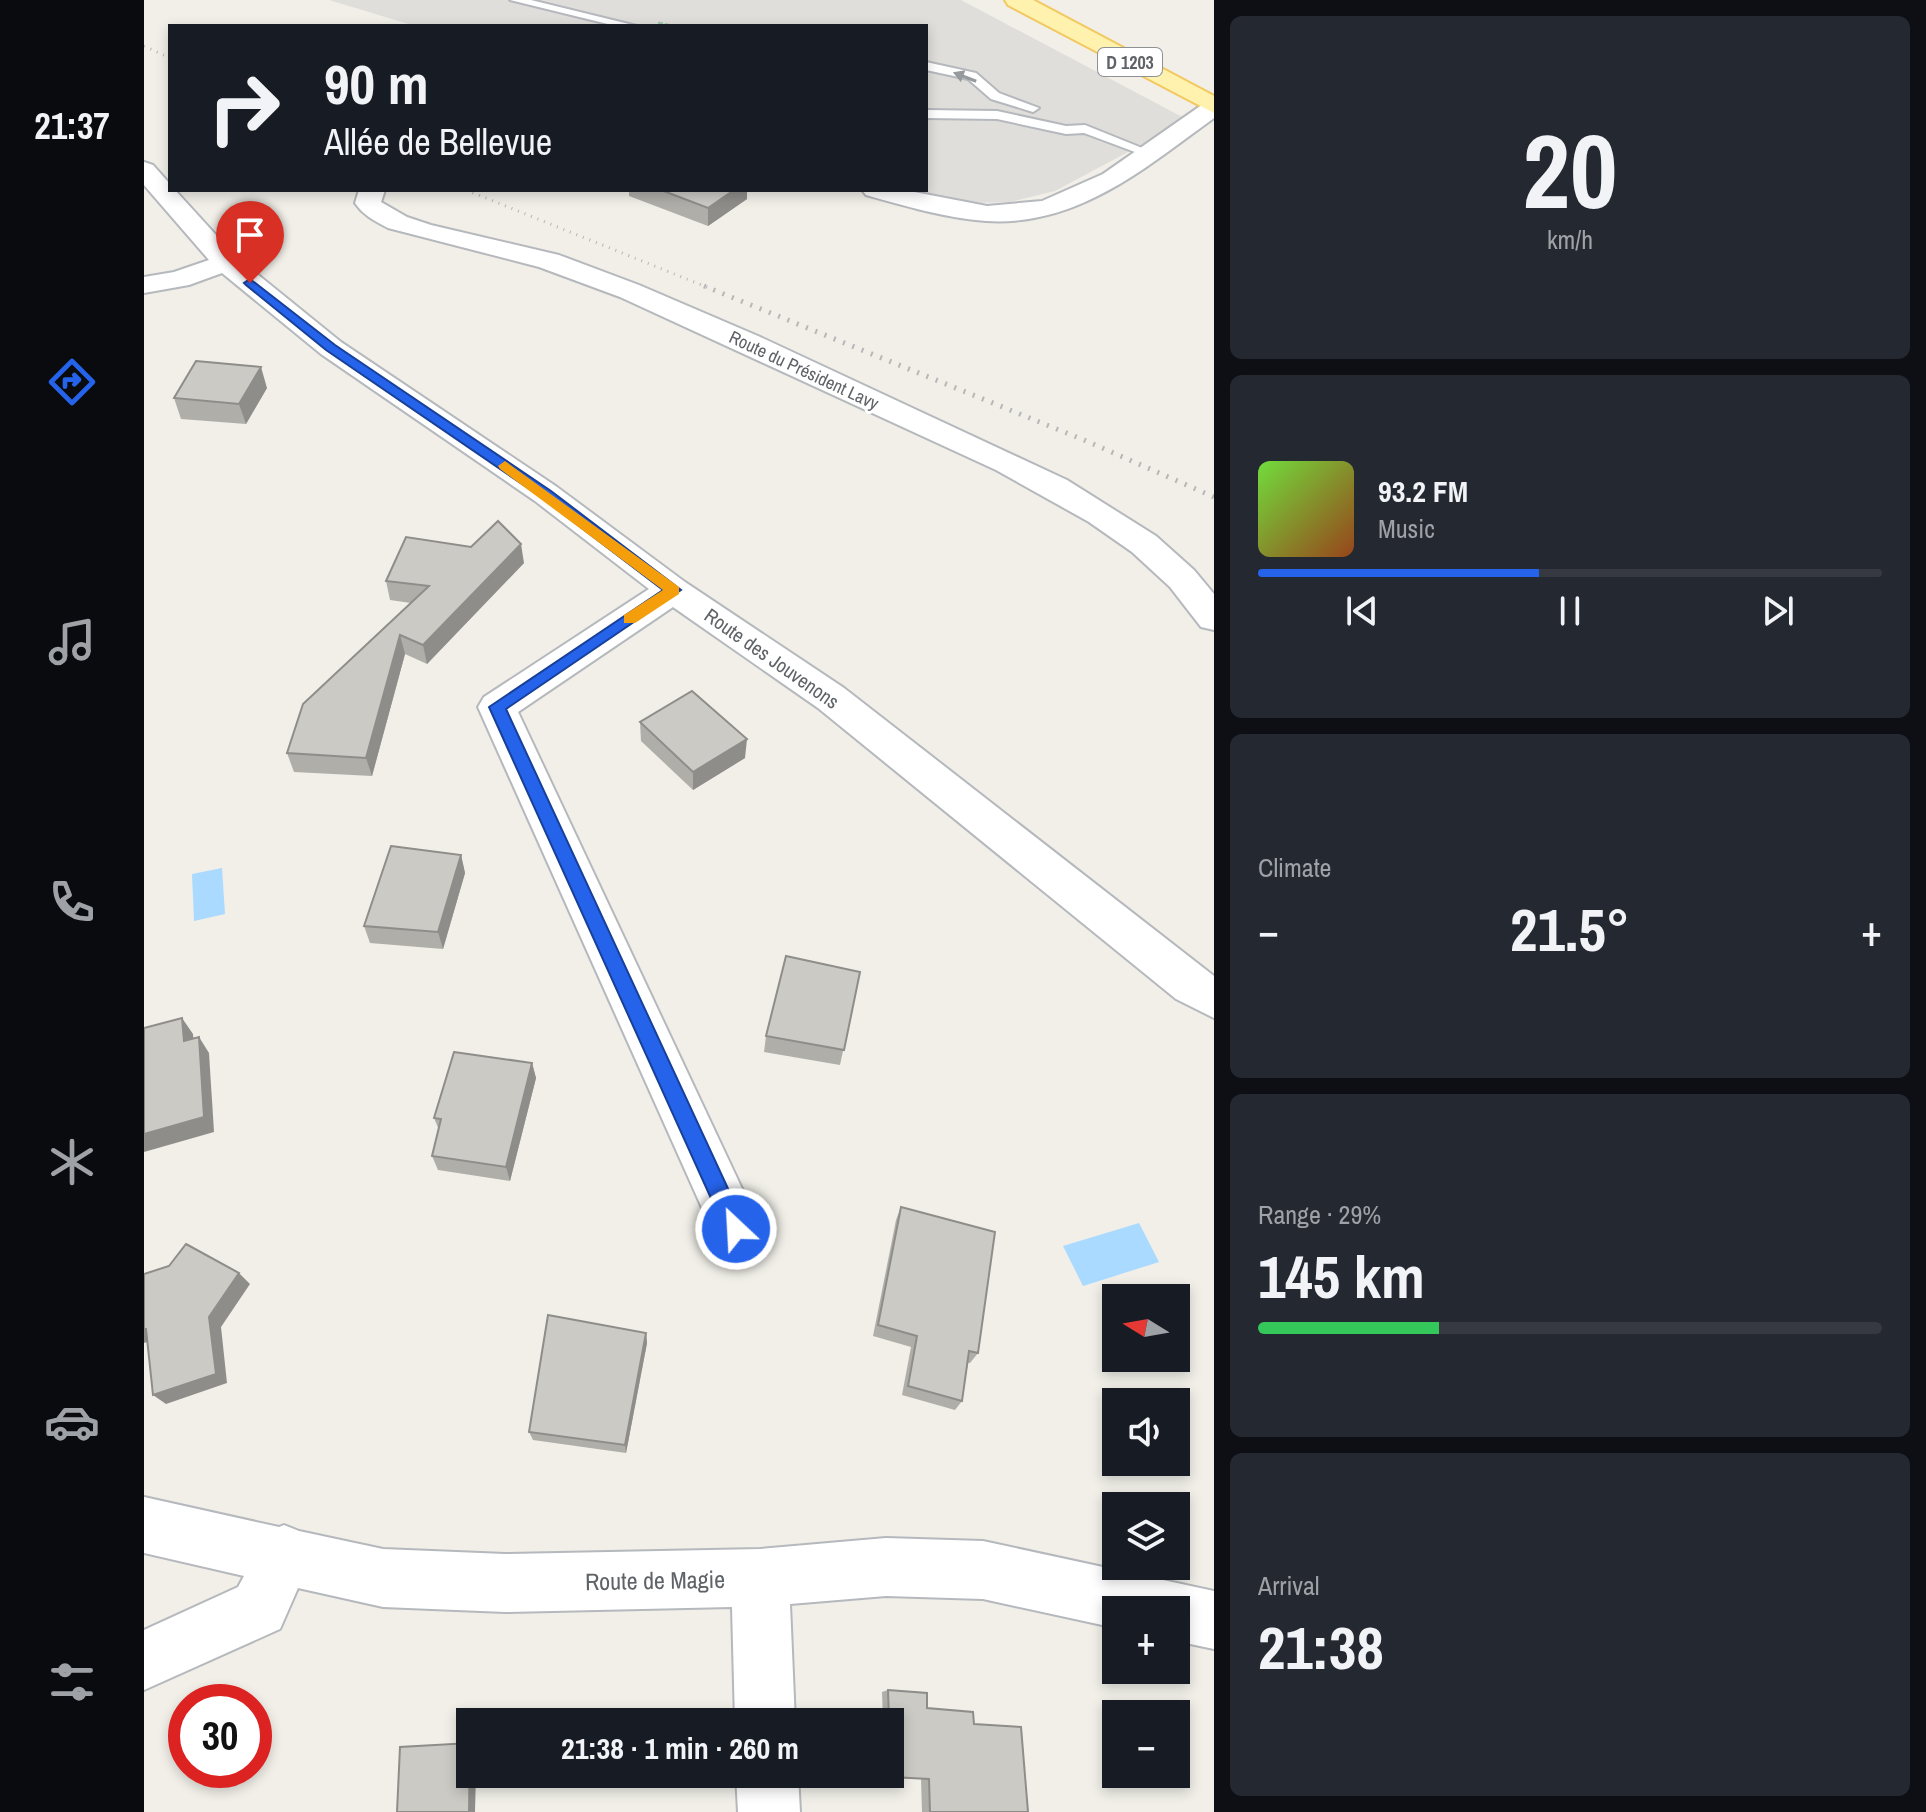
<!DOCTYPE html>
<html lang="en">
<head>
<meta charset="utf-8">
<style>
  body { margin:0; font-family:"Archivo Narrow",sans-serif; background:#242831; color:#f1f3f6; height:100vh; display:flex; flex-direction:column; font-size:30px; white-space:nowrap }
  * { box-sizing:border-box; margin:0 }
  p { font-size:26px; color:#9ea1a6 }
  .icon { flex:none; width:44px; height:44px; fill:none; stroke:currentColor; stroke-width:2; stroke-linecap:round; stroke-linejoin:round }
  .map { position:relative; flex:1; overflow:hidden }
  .panel { display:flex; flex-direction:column; gap:16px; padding:16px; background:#0d0f14; width:712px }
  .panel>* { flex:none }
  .top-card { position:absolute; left:24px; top:24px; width:760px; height:168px; border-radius:0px; box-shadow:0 4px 12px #0003; background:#171b24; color:#f1f3f6; overflow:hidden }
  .needle { width:52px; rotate:281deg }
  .tools { position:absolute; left:958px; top:1284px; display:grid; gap:16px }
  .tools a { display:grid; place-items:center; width:88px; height:88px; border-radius:0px; background:#171b24; box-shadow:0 4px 12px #0003; font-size:40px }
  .speed { position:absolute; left:24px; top:1684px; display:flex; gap:16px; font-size:40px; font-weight:700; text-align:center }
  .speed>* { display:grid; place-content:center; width:104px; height:104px; border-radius:50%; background:#171b24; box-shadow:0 4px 12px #0003; line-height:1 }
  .speed .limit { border:12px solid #d22; background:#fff; color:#111 }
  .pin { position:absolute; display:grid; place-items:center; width:68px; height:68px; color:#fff; margin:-82px -34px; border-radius:50% 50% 50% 0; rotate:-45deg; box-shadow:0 0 8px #0007 }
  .pin .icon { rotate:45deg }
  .me { position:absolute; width:88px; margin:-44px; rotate:335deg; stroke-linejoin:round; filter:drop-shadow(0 0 6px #0008) }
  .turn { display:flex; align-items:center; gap:28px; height:168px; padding:0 24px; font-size:36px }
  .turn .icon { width:104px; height:104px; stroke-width:2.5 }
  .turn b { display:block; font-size:56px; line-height:68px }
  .big { font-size:60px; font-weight:800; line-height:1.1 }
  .panel .card { flex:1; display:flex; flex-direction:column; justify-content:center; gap:12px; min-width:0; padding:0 28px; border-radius:12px; background:#242831 }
  .panel .dial { align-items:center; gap:0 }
  .dial b { font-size:104px; line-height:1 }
  .song { display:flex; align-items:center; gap:24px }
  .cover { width:96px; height:96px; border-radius:12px; background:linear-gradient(135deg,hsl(100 70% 55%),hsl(20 70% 35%)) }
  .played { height:8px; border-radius:4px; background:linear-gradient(90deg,#2563eb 45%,#363941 45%) }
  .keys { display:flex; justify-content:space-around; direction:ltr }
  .heat { display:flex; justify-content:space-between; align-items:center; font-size:44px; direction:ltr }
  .charge { height:12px; border-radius:6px; background:linear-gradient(90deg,#34c759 29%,#363941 0) }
  .trip { position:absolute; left:312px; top:1708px; width:448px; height:80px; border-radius:0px; background:#171b24; box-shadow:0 4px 12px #0003; font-weight:800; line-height:80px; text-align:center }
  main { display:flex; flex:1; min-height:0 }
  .dock { display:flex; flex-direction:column; width:144px; justify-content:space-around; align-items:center; background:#090b0e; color:#9ea1a6 }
  .dock .icon { width:56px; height:56px }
  .dock .active { color:#2563eb }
  .dock b { font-size:36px; color:#f1f3f6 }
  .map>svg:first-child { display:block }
  .industrial { fill:#e0deda }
  .water { fill:#aadaff }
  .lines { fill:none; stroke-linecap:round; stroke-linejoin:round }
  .lane-casing { stroke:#b5b8bc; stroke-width:4 }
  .street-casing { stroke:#b5b8bc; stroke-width:4 }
  .primary-casing { stroke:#f2c960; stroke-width:4 }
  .path { stroke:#9cc7a9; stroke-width:3; stroke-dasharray:5 2; stroke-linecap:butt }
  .lane { fill:#fff; fill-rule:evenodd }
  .street { fill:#fff; fill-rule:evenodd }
  .primary { fill:#fff2af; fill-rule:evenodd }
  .rail-far1 { stroke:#b6b7b8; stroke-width:3; stroke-dasharray:1 6; stroke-linecap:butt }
  .rail { stroke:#b6b7b8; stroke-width:5; stroke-dasharray:2 8; stroke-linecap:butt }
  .wall { fill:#afaea9 }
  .shaded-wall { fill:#8f8d8a }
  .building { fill:#cccac5; stroke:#8f8d8a; stroke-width:2 }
  .oneway { fill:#979a9d }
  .route { fill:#2563eb; stroke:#184099; stroke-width:2 }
  .slow { fill:#f59e0b }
  .labels { text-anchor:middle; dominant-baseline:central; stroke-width:6; stroke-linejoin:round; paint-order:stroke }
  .shield { fill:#fff; stroke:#8f9295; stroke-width:2 }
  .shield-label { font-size:18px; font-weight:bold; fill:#5f6368 }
  .far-street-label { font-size:18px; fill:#5f6368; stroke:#fff }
  .street-label { font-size:20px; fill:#5f6368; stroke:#fff }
  .near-street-label { font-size:24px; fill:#5f6368; stroke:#fff }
</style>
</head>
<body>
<main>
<nav class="dock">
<b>21:37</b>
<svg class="icon active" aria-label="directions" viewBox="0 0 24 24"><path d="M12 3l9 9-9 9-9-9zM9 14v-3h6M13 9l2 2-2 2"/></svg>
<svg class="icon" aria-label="music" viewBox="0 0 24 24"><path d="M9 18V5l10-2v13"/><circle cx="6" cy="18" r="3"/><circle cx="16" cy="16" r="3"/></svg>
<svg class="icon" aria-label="phone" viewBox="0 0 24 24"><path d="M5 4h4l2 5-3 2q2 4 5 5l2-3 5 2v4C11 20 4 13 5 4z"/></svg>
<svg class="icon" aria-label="climate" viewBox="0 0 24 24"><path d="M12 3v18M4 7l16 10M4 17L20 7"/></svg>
<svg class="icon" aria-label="car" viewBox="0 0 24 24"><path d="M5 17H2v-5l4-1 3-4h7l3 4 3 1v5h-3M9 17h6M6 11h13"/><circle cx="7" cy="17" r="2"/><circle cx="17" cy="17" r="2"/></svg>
<svg class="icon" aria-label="filters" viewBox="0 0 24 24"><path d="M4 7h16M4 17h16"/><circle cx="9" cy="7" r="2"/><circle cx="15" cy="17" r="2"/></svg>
</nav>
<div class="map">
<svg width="1070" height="1812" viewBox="0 0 1070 1812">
  <rect width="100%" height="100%" fill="#f1efe8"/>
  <path class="industrial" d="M185,0H817L1044,120L911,191L866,202L831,203L766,190H782V26H271Z"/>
  <g class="water">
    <path d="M78,868L81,914L50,921L48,874Z"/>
    <path d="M995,1223L1015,1262L939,1286L919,1246Z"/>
  </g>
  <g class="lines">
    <defs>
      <g id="lane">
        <path d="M366,0H387L493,26H472Z"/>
        <path d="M782,62L832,73L855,93L895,108L889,112L847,99L824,79L782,70Z"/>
        <path d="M782,110L853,111L922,126L941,125L1013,154L1007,158L940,133L922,134L853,119L782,118Z"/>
      </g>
      <g id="street">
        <path d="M1070,100V118C1001,168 933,227 842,221C801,218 761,206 722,195L718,190H760L843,206L898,201L959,174L1062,102Z"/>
        <path d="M0,162L9,165L26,184V190H31L92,257L197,342L413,487L541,582L700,688L1070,976V1018L1032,999L674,708L529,607L374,712L617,1229L609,1246L592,1253L575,1246L334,707L340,697L505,589L391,501L177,354L78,273L45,285L0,293V277L30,272L65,260L0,185Z"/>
        <path d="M215,190H241L237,202L263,217L287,225L415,255L495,285L614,336L923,480L1012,536L1050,570L1070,594V630L1057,627L1026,587L988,552L945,522L852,470L476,297L395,267L244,228C231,221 220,216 211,203Z"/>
        <path d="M0,1497L135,1527L140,1525L155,1531L239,1549L361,1554L616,1549L742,1538L839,1541L1070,1591V1649L1032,1641V1610H972V1628L839,1599L742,1596L646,1604L651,1722H591L588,1607L361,1612L239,1607L154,1588L136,1629L0,1690V1630L94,1587L100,1576L0,1553Z"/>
        <path d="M592,1774H654L656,1812H594Z"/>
      </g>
      <path id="primary" d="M861,0H889L1070,96V113L864,5Z"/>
    </defs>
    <use href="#lane" class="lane-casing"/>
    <use href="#street" class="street-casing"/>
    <use href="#primary" class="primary-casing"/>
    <path class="path" d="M514,23L529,26"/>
    <use href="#lane" class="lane"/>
    <use href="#street" class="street"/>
    <use href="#primary" class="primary"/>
    <g class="rail-far1">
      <path d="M0,46L26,58"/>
      <path d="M322,190L565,288"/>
    </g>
    <path class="rail" d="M560,286L940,440L1070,497"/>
  </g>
  <g class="wall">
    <path d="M485,190H603V199L564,226L485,196Z"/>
    <path d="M123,388L102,424L37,419L30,398Z"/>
    <path d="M380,563L283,664L261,654L228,776L150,772L143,753L267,603L246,600L242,581Z"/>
    <path d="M496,722L601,758L549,790L497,741Z"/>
    <path d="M317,855L321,873L299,949L226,943L220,926Z"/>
    <path d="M716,972L696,1065L620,1052L622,1036Z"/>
    <path d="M388,1063L392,1078L366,1181L294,1170L288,1156L295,1130L290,1118Z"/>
    <path d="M757,1207L834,1353L826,1363H824L818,1401L811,1410L758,1395L767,1347L729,1336L752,1220Z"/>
    <path d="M502,1333L503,1343L482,1453L389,1440L385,1432Z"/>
    <path d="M744,1690L783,1708L830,1724L884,1812H778L777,1779L740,1775V1774H746V1722H739L738,1692Z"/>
  </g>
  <g class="shaded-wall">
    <path d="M587,190H603V199L564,226V208Z"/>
    <path d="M117,367L123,388L102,424L95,404Z"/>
    <path d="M377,544L380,563L283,664L279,645Z"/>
    <path d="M256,635L261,654L228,776L222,758Z"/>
    <path d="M603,739L601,758L549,790V772Z"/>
    <path d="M317,855L321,873L299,949L294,932Z"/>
    <path d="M38,1018L49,1034L51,1057L40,1041Z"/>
    <path d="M55,1037L65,1053L70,1132L0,1152V1134Z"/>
    <path d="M388,1063L392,1078L366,1181L362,1167Z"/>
    <path d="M95,1273L106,1284L77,1327L83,1383L22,1404L9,1395Z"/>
    <path d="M0,1329H2L14,1338L0,1343Z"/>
    <path d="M502,1333L503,1343L482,1453L481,1445Z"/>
    <path d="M326,1774H332L331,1812H325Z"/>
  </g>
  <g class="building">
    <path d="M517,190H590L564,208Z"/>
    <path d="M52,361L117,367L95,404L30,398Z"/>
    <path d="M354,521L377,544L279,645L256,635L222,758L143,753L159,704L285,586L242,581L262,537L327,547Z"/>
    <path d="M548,691L603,739L549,772L496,722Z"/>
    <path d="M247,846L317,855L294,932L220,926Z"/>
    <path d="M642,956L716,972L700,1050L622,1036Z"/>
    <path d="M38,1018L40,1041L55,1037L60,1117L0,1134V1028Z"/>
    <path d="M310,1052L388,1063L362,1167L288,1156L297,1119L290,1118Z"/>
    <path d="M757,1207L851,1232L834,1353L825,1351L818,1401L764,1386L773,1336L734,1325Z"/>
    <path d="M42,1244L95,1273L65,1317L72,1374L9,1395L2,1329H0V1274L25,1266Z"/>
    <path d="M404,1315L502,1333L481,1445L385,1432Z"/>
    <path d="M744,1690L783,1693V1708L829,1712L830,1724L877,1727L884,1812H786L785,1779L747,1777Z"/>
    <path d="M326,1743L325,1812H253L256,1747Z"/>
  </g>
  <defs><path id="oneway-solid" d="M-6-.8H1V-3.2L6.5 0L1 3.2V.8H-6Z" transform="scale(2)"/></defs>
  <use class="oneway" href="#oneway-solid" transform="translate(821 77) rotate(-159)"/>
  <path class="route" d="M106,279L191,345L407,491L537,590L362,709L599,1221L603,1229L599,1236L592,1239L584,1236L345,707L519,590L397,497L182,350L102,285L100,283Z"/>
  <path class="slow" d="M361,461L535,587V594L491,623H480V615L519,590L356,469L354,466Z"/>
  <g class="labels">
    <rect class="shield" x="954" y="48" width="64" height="28" rx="6"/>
    <g class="shield-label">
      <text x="986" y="62">D 1203</text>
    </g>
    <g class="far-street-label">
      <text transform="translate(660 370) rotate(25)">Route du Président Lavy</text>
    </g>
    <g class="street-label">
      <text transform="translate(628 658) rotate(35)">Route des Jouvenons</text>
    </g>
    <g class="near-street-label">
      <text transform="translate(511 1580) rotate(-1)">Route de Magie</text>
    </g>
  </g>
</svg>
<div class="tools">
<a><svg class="needle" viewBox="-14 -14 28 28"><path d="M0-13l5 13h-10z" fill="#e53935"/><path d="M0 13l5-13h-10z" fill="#9ea1a6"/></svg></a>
<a><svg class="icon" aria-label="sound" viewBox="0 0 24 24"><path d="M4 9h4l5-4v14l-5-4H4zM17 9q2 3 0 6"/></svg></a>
<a><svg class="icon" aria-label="layers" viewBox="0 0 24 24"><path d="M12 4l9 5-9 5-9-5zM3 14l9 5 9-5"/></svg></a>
<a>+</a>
<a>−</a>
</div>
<div class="speed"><div class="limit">30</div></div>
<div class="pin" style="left:106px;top:283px;background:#d93025"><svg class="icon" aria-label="arrive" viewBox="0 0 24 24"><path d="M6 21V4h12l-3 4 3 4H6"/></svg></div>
<svg class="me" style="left:592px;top:1229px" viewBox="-20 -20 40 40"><circle r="17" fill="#2563eb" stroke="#fff" stroke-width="3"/><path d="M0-11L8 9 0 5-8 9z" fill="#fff"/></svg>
<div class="trip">21:38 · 1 min · 260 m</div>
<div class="top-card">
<div class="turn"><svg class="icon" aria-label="right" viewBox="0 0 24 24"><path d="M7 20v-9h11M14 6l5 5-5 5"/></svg><div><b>90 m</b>Allée de Bellevue</div></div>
</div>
</div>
<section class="panel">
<div class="card dial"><b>20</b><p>km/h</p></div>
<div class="card">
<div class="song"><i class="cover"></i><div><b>93.2 FM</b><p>Music</p></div></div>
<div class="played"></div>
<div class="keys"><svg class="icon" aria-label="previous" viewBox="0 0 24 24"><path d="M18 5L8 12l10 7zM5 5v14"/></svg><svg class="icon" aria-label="pause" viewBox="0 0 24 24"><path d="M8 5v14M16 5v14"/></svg><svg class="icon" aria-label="next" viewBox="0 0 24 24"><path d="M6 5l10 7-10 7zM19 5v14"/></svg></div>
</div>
<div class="card"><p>Climate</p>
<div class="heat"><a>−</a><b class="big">21.5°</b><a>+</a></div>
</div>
<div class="card"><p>Range · 29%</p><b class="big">145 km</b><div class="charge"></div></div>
<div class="card"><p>Arrival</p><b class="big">21:38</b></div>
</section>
</main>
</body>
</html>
